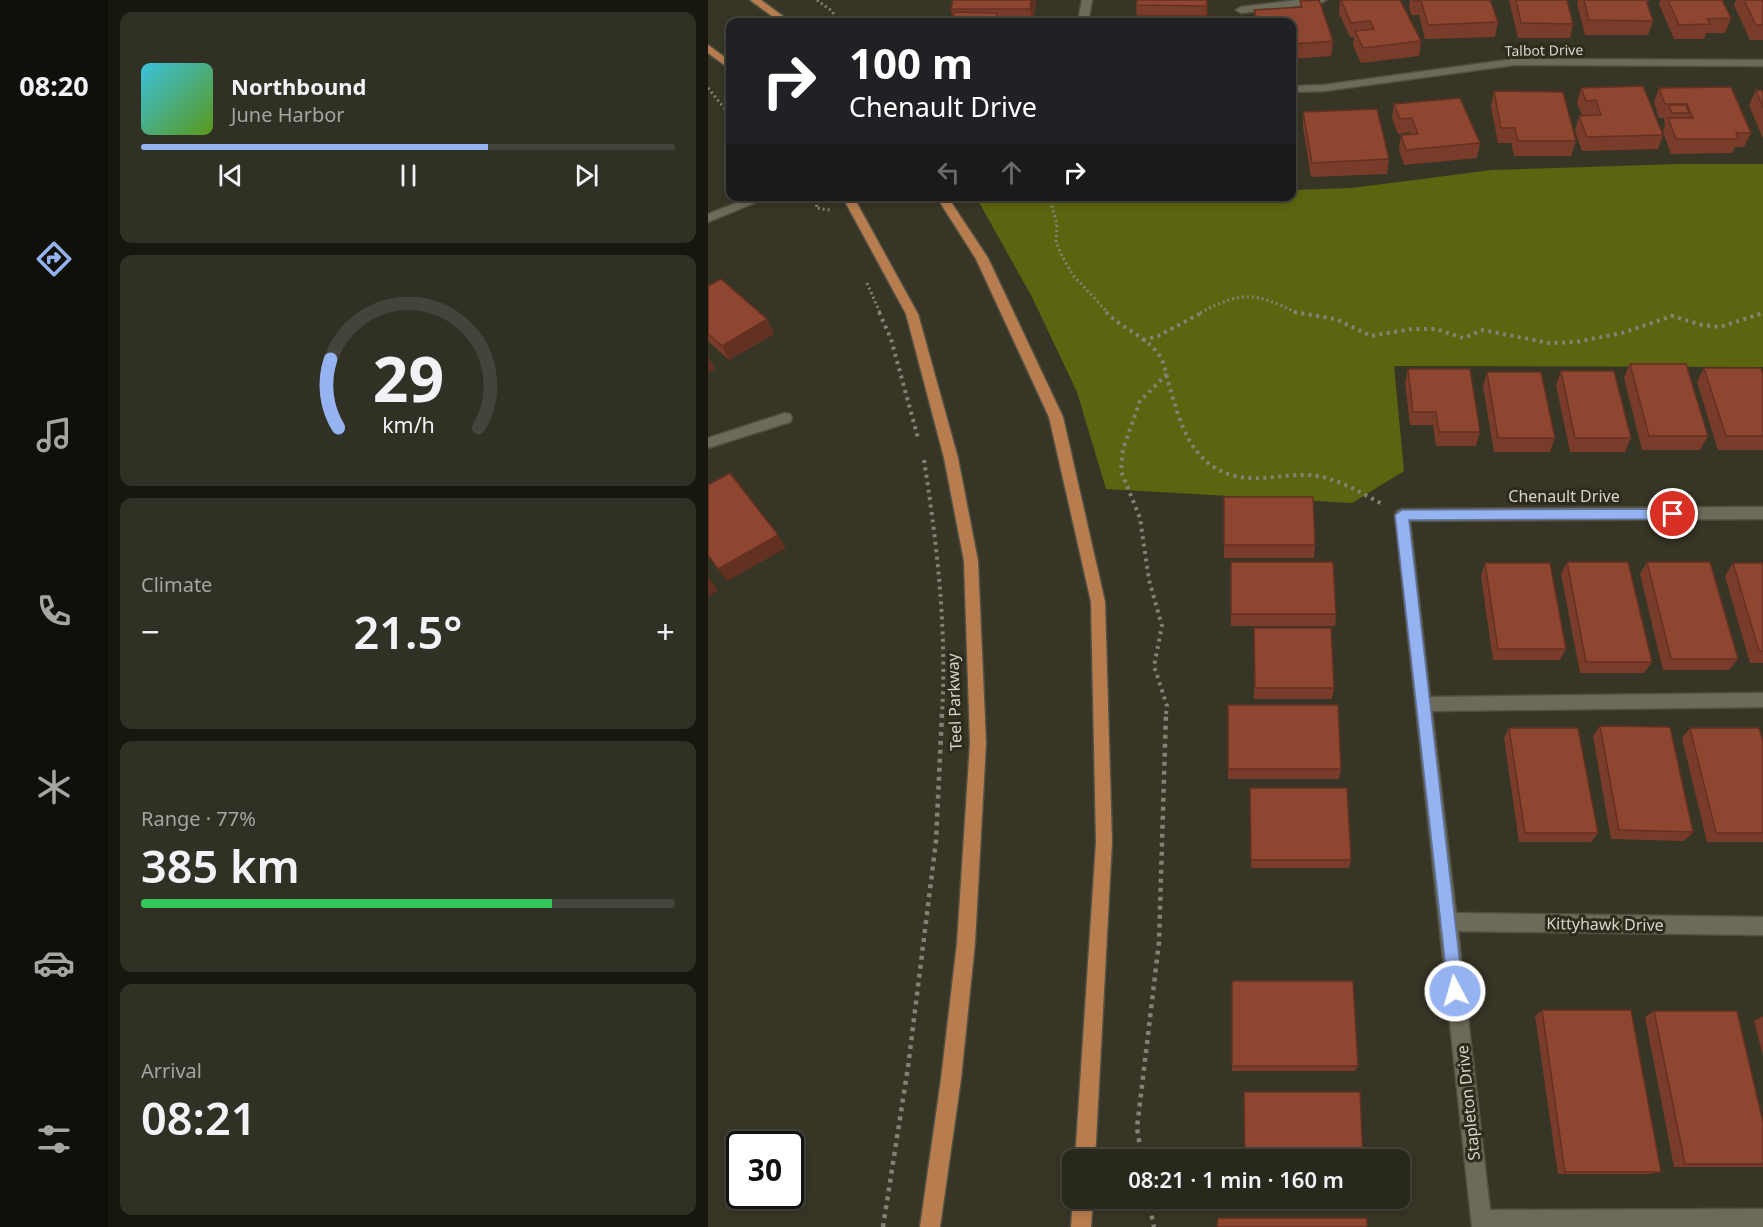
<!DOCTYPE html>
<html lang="en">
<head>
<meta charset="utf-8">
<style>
  body { margin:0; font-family:"Noto Sans",sans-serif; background:#313025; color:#f1f3f6; height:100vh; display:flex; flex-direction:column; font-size:22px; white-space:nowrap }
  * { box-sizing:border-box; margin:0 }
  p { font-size:20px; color:#a5a6a3 }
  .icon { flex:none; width:33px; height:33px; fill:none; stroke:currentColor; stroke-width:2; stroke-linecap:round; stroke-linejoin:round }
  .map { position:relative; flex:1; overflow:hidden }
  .panel { display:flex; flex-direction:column; gap:12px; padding:12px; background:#17160f; width:600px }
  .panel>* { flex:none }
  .banner { position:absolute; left:18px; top:18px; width:570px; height:183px; border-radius:12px; box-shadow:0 3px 9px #0003,0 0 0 2px #45443b; background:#202124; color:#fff; overflow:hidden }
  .speed { position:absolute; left:18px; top:1131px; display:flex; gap:12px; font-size:30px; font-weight:700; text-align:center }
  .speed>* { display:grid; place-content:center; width:78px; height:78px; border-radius:50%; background:#29281c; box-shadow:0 3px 9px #0003,0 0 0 2px #45443b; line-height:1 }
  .speed .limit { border:3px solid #111; border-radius:9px; background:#fff; color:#111 }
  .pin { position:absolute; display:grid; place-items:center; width:51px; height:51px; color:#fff; margin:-26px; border:3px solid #fff; border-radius:50%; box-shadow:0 2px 6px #0007 }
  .me { position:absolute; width:66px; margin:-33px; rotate:354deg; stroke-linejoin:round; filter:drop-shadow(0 0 4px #0008) }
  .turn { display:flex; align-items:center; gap:21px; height:126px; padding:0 24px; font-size:27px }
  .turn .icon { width:78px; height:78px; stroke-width:2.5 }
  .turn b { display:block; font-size:42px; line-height:51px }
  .lanes { display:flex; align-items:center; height:57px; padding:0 24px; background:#0003; justify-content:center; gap:30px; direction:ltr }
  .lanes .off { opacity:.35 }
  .big { font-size:45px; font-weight:600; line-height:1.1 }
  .panel .card { flex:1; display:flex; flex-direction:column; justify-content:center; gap:9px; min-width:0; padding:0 21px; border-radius:12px; background:#313025 }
  .panel .dial { align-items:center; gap:0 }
  .dial svg { height:156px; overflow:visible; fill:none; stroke:#45443b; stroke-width:7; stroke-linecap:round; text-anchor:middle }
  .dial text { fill:#f1f3f6; stroke:none }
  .song { display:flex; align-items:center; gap:18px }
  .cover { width:72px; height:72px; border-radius:9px; background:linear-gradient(135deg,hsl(190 70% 55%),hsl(90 70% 35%)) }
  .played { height:6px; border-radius:3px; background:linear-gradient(90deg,#95b2f1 65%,#45443b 65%) }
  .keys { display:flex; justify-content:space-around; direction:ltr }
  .heat { display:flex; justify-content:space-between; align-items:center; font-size:33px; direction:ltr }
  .charge { height:9px; border-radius:4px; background:linear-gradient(90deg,#34c759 77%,#45443b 0) }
  .trip { position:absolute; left:354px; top:1149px; width:348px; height:60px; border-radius:12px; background:#29281c; box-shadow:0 3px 9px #0003,0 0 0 2px #45443b; font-weight:600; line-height:60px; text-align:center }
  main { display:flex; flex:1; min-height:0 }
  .tabs { display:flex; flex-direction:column; width:108px; justify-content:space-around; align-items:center; background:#10100b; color:#a5a6a3 }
  .tabs .icon { width:42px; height:42px }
  .tabs .active { color:#95b2f1 }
  .tabs b { font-size:27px; color:#f1f3f6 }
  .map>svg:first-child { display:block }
  .green { fill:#5d640f }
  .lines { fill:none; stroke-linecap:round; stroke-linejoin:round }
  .minor-casing { stroke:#525042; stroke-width:3 }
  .major-casing { stroke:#525042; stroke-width:3 }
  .path-far2 { stroke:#838274; stroke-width:3; stroke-dasharray:2 3; stroke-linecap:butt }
  .path-far1 { stroke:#838274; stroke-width:4; stroke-dasharray:3 4.5; stroke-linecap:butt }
  .path { stroke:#838274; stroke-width:4.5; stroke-dasharray:4 5; stroke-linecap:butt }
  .minor { fill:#6c6a58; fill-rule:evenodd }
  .major { fill:#b77d4e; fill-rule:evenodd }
  .wall { fill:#7a3c2a }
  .shaded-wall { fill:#633122 }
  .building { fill:#8e4631; stroke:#633122; stroke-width:1.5 }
  .route { fill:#95b2f1; stroke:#61749d; stroke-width:1.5 }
  .labels { text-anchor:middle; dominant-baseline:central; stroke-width:6; stroke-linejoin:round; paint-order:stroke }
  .far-street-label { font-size:14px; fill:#d6d5cb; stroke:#2d2b1b }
  .street-label { font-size:16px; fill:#d6d5cb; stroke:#2d2b1b }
</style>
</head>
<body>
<main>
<nav class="tabs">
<b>08:20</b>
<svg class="icon active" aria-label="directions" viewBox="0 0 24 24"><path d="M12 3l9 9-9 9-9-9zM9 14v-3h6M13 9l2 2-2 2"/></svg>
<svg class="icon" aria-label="music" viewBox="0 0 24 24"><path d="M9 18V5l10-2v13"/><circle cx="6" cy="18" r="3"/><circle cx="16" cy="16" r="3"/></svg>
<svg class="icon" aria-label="phone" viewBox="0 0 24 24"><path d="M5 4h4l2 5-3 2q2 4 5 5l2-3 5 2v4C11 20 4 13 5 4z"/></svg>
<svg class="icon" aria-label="climate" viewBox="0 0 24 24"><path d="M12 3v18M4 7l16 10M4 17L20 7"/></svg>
<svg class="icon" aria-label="car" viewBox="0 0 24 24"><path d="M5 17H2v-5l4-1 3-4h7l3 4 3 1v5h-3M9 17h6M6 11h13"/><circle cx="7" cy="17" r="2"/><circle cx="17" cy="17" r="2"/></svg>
<svg class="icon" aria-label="filters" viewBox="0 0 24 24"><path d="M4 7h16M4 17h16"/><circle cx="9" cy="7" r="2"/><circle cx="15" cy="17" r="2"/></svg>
</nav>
<section class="panel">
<div class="card">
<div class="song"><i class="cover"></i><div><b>Northbound</b><p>June Harbor</p></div></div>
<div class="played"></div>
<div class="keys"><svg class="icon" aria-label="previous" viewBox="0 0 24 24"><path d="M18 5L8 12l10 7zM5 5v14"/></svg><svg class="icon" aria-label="pause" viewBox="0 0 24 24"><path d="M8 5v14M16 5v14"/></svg><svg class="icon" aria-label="next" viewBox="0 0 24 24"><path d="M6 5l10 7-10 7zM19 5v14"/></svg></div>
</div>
<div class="card dial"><svg viewBox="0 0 100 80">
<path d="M14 69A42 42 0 1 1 86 69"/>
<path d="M14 69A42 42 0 0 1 10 34" stroke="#95b2f1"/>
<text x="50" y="56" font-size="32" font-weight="700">29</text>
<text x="50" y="72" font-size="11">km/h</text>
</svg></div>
<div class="card"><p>Climate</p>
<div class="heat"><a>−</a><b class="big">21.5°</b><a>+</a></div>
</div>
<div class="card"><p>Range · 77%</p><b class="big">385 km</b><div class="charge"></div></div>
<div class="card"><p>Arrival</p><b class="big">08:21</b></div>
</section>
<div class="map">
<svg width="1055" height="1227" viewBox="0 0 1055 1227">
  <rect width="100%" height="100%" fill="#373525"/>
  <path class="green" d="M972,164H1055V367L686,366L696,471L644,503L398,489L369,392L324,297L268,197L584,196V190L644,188L784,170Z"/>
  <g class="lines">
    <defs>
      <g id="minor">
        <path d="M374,0H384L380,22H370Z"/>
        <path d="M590,0H618L613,3L533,13L528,10L533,7Z"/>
        <path d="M806,59L1055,60V66L806,65L616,91L584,92V86L616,85Z"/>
        <path d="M46,196H63L0,222V214Z"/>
        <path d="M77,413L82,414L84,418L82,422L0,448V438Z"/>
        <path d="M1055,507V519L702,521L722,697L1055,693V707L724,711L748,913L1055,917V935L750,931L782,1210L1055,1209V1227H764L687,515L689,511L694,509Z"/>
      </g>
      <g id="major">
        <path d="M42,0H53L83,22H72Z"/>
        <path d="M0,45L22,61V69L0,53Z"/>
        <path d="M134,196H145L210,314L250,458L270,561L278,743L267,943L253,1079L232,1227H212L233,1079L249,943L262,743L256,561L236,458L198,314Z"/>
        <path d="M228,196H239L280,258L355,417L397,602L404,842L387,1160H367L388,842L383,602L341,417L268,259Z"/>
        <path d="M365,1198H385L383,1227H363Z"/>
      </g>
    </defs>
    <use href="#minor" class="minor-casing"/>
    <use href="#major" class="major-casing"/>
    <g class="path-far2">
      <path d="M109,0L124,11L130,22"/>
      <path d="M0,88L22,115"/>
      <path d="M341,196L349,224L348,242L354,256L365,275L400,313"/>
      <path d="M110,200L108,208L122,210"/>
      <path d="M159,283L172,313"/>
      <path d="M492,313C533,291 548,292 589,313"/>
    </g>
    <g class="path-far1">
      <path d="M171,312L183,339L210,438"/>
      <path d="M398,312C414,329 438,336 451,355C457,363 458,375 461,385C472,423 483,465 527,476C551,482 575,474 600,475C627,476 653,493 676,505"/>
      <path d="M586,312L628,319L663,336L704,329H728L755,338L775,330L841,343L868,342L914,333L964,316L994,325L1012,327L1055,313"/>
      <path d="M435,340L450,336L495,312"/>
      <path d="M216,460C229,544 239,629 234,714"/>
      <path d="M458,714L459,706L446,666L454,626L441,580L432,518L413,471L415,449L432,401L459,374"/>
    </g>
    <g class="path">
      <path d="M434,1160L429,1128L451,942L458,713"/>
      <path d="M440,1198L446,1227"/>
      <path d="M175,1227L200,1067L228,841L234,713"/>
    </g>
    <use href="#minor" class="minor"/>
    <use href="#major" class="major"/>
  </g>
  <g class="wall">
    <path d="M245,0H328L325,22H243L244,17L243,9Z"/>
    <path d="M500,0L499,16L429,20L428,5Z"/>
    <path d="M632,0H692L713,41L711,56L653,63L645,45L646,37H642L631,13Z"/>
    <path d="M702,0H782L790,22L787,37L717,39L711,15H703L701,6Z"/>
    <path d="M801,0H859L865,24L862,38H810Z"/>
    <path d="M870,0H941L939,5L945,21L940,35H877L869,4Z"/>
    <path d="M952,0H1014L1023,18L1017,33H998L996,39H966L951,4Z"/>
    <path d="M1028,0H1055V40H1042L1026,5Z"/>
    <path d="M592,1L625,41L623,56L584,59V22H546V10L592,7Z"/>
    <path d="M873,88L955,135L950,149L874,151L867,131L871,116H883L874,115L869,103Z"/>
    <path d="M951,88L1043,133L1036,147H1027L1024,153L963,154L955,132L957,125L956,118H951L946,102Z"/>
    <path d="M1048,90L1055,91V139L1041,105Z"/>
    <path d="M786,91L868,141L863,156H806L803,143H790L783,106Z"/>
    <path d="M686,104L772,143L769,158L696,165L691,150L693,135L703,134L702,132L690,134L684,118Z"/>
    <path d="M595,112L681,159L679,174L603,177L595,127Z"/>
    <path d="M0,286L59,319L66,334L21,360L0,341Z"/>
    <path d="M922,364L1000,436L992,450H934L916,378Z"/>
    <path d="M996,368L1055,375V450H1010L989,382Z"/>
    <path d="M700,369L772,432L768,446H728L725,425H702L697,383Z"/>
    <path d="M853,371L923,438L917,452H862L848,385Z"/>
    <path d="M779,372L847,438L842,452H786L775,386Z"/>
    <path d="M516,497L607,545L606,558H516Z"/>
    <path d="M523,562L628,614L627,626H523Z"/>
    <path d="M859,562L944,662L936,673H872L853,574Z"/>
    <path d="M939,562L1030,659L1021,670H955L932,574Z"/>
    <path d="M777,563L858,649L852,660H785L773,576Z"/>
    <path d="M1025,563H1055V663H1042L1017,576Z"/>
    <path d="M546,628L626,688L624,699H546Z"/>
    <path d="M520,705L633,769L631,779H520Z"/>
    <path d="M892,726L985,832L976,841L903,839L885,736Z"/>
    <path d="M801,728L890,833L883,842H811L796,738Z"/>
    <path d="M982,728L1055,742V842H999L974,738Z"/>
    <path d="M542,798L643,860L641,868H543Z"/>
    <path d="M524,981L650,1066L647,1071H524Z"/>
    <path d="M834,1010L953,1172L943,1174H850L827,1016Z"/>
    <path d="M946,1011L1055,1122V1167H966L937,1017Z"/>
    <path d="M1055,1016V1056L1046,1021Z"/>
  </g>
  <g class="shaded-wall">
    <path d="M323,0H328L325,22L322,9Z"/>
    <path d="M499,0H500L499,21L498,6Z"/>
    <path d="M59,319L66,334L21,360L14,346Z"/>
    <path d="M0,356L7,369L0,373Z"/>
    <path d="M70,535L78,548L19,581L10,569Z"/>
    <path d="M1,578L10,590L0,597V579Z"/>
  </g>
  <g class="building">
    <path d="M245,0H323L322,9H243Z"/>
    <path d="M429,0H499L498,6L428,5Z"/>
    <path d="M611,0L625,41L584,44V22H550L546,10L594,7L592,1Z"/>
    <path d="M633,0H692L713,41L655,48L647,31L666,29L662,21L643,23Z"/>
    <path d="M705,0H782L790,22L720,25L713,1H706Z"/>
    <path d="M808,0H859L865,24L813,23Z"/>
    <path d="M876,0H938L945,21L881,20Z"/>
    <path d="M960,0H1014L1023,18L999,19L1002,24L971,25Z"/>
    <path d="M1036,0H1055V25H1048Z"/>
    <path d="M246,12L289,13L288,20H317V22H243Z"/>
    <rect x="430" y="16" width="76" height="6"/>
    <path d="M935,86L955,135L879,137L871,116L893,115L888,100L878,101L873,88Z"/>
    <path d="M1023,87L1043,133H1028L1030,139H968L960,118H985L979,104H957L951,88Z"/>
    <path d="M1048,90L1055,91V108Z"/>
    <path d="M786,91L855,92L868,141H810L807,128H793Z"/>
    <path d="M752,98L772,143L698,150L693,135L710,134L704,118L692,119L686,104Z"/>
    <path d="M961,105H978L981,113H964Z"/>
    <path d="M669,109L681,159L604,163L595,112Z"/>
    <path d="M13,279L59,319L14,346L0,334V286Z"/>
    <path d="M922,364H978L1000,436H941Z"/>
    <path d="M996,368H1053L1055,375V436H1018Z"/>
    <path d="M700,369H762L772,432H731L728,412H705Z"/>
    <path d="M853,371H906L923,438H867Z"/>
    <path d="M779,372H833L847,438H790Z"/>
    <path d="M22,473L70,535L10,569L0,555V485Z"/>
    <path d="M516,497H605L607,545H516Z"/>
    <path d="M523,562H625L628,614H523Z"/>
    <path d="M859,562H920L944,662H878Z"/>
    <path d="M939,562H1002L1030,659H963Z"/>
    <path d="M777,563H842L858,649H790Z"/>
    <path d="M1025,563H1055V651H1051Z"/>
    <path d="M546,628H623L626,688H547Z"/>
    <path d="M520,705H630L633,769H520Z"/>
    <path d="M892,726L962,727L985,832L911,830Z"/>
    <path d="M801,728H870L890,833H817Z"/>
    <path d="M982,728H1051L1055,742V833H1008Z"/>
    <path d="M542,788H639L643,860H543Z"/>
    <path d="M524,981H645L650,1066H524Z"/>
    <path d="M834,1010H923L953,1172H857Z"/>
    <path d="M946,1011H1029L1055,1122V1164H977Z"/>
    <path d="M536,1092H652L655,1160H537Z"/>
    <path d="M510,1218H659V1227H509Z"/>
  </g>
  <path class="route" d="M965,509L971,514L965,519L701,520L755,991L753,996L747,999L741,996L687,515L694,510Z"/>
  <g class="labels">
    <g class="far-street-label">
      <text transform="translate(836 50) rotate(-1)">Talbot Drive</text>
    </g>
    <g class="street-label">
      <text x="856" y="496">Chenault Drive</text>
      <text transform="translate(246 702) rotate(-92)">Teel Parkway</text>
      <text transform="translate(897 924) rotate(1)">Kittyhawk Drive</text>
      <text transform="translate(760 1103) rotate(-96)">Stapleton Drive</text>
    </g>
  </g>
</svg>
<div class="speed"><div class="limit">30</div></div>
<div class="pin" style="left:965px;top:514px;background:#d93025"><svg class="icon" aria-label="arrive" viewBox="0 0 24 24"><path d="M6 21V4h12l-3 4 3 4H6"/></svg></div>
<svg class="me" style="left:747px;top:991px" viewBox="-20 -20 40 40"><circle r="17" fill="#95b2f1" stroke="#fff" stroke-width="3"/><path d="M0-11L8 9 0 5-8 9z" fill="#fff"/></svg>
<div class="trip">08:21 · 1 min · 160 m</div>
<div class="banner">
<div class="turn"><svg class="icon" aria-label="right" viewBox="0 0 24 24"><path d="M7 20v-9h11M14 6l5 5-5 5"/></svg><div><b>100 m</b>Chenault Drive</div></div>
<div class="lanes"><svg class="icon off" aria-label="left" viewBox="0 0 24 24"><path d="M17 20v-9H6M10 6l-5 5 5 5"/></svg><svg class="icon off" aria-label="ahead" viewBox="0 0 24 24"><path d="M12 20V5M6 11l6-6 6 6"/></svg><svg class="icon" aria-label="right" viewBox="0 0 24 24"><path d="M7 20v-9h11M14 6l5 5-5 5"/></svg></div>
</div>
</div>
</main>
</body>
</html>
